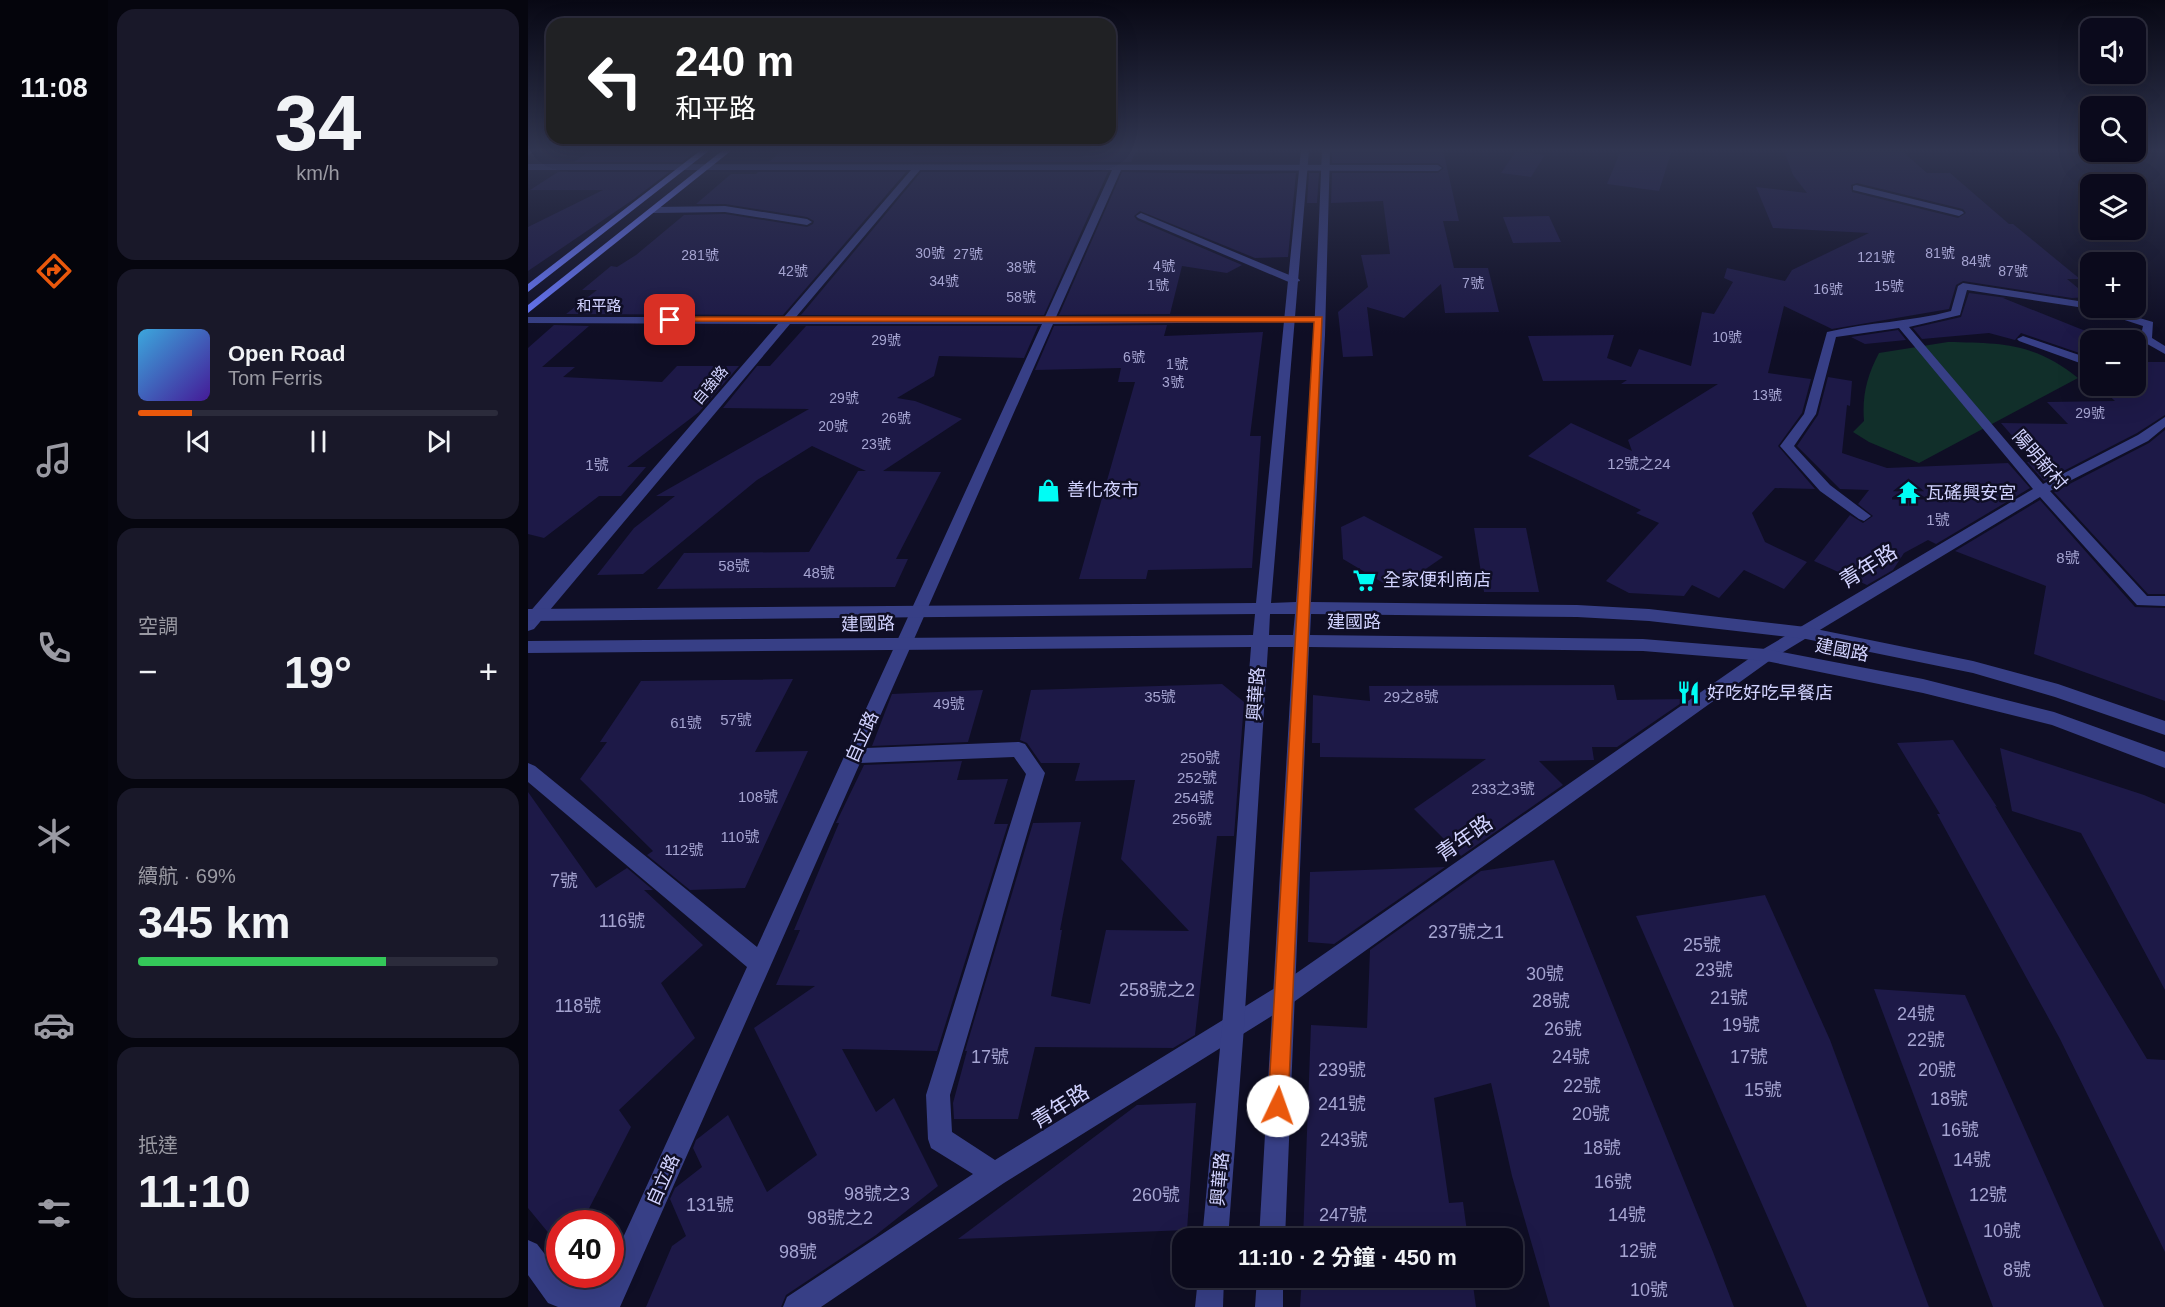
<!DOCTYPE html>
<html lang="zh-TW">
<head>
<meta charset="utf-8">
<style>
  body { margin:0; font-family:Helvetica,"Noto Sans TC",sans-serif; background:#191829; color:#f1f3f6; height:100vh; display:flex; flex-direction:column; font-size:22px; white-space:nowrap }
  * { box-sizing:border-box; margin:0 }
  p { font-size:20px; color:#9a9aa3 }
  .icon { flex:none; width:33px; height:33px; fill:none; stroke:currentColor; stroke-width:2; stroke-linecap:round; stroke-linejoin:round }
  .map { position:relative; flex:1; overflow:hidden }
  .side { display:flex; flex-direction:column; gap:9px; padding:9px; background:#06060f; width:420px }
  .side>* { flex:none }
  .banner { position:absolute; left:18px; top:18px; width:570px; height:126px; border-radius:18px; box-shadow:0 6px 24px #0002,0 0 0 2px #2b2b3b; background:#202124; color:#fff; overflow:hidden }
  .controls { position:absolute; left:1552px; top:18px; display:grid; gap:12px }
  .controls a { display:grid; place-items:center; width:66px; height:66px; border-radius:12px; background:#0b0a1c; box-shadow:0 6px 24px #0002,0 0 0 2px #2b2b3b; font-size:30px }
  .speed { position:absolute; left:18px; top:1210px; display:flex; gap:12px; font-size:30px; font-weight:700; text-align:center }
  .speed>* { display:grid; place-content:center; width:78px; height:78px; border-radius:50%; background:#0b0a1c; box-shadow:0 6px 24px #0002,0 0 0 2px #2b2b3b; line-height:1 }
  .speed .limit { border:9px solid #d22; background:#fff; color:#111 }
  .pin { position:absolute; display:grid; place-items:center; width:51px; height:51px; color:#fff; margin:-26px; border-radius:12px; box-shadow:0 3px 9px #0006 }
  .me { position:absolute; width:66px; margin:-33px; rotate:3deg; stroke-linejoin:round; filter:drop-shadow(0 0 4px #0008) }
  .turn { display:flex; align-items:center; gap:21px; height:126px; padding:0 30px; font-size:27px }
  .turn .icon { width:78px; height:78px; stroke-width:2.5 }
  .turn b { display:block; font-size:42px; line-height:51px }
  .big { font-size:45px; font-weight:700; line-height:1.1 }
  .side .card { flex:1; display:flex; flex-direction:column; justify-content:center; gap:9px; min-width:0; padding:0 21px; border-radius:18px; background:#191829 }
  .side .dial { align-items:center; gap:0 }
  .dial b { font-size:78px; line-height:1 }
  .song { display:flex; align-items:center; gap:18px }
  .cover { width:72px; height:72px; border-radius:9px; background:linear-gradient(135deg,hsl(200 70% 55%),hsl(260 70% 35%)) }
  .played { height:6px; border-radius:3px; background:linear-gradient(90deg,#ea580c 15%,#2b2b3b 15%) }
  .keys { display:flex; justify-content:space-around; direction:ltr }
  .heat { display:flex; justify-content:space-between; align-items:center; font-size:33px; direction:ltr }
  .charge { height:9px; border-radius:4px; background:linear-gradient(90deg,#34c759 69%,#2b2b3b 0) }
  .trip { position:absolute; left:644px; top:1228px; width:351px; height:60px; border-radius:18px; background:#0b0a1c; box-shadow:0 6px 24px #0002,0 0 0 2px #2b2b3b; font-weight:700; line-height:60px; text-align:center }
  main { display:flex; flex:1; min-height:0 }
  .menu { display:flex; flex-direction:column; width:108px; justify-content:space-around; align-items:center; background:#04040b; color:#9a9aa3 }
  .menu .icon { width:42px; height:42px }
  .menu .selected { color:#ea580c }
  .menu b { font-size:27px; color:#f1f3f6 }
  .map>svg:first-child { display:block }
  .green { fill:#112f2a }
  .building { fill:#1d1947; fill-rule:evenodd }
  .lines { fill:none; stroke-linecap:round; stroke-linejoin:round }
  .minor { fill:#373f86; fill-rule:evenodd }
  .tertiary { fill:#373f86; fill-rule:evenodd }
  .secondary { fill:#6979ff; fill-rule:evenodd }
  .route { fill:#ea580c; stroke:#983908; stroke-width:1.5 }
  .labels { text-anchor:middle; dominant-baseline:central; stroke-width:5; stroke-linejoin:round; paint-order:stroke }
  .far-number-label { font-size:14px; fill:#a5a4d1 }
  .far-street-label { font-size:15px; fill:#d2d3ff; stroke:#0f0e25 }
  .number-label { font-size:15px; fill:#a5a4d1 }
  .street-label { font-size:18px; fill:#d2d3ff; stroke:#0f0e25 }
  .poi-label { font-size:18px; fill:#d2d3ff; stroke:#0f0e25; text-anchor:start }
  .near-number-label { font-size:18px; fill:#a5a4d1 }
  .near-street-label { font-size:21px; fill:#d2d3ff; stroke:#0f0e25 }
</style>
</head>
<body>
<main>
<nav class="menu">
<b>11:08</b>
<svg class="icon selected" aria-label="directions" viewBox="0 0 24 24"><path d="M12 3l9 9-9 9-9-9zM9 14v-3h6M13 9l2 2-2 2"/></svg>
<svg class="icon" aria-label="music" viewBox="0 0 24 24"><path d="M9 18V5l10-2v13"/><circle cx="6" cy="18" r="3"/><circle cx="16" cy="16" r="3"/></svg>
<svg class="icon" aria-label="phone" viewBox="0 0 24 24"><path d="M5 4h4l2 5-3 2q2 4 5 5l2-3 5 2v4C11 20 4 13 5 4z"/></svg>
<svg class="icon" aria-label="climate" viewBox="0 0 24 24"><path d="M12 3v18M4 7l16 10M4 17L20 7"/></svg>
<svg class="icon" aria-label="car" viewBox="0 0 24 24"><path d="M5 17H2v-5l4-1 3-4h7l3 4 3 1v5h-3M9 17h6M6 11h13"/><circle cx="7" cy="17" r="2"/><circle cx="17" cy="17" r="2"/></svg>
<svg class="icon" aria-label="filters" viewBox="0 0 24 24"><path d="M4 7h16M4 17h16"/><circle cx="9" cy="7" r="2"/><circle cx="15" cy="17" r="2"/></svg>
</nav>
<section class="side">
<div class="card dial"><b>34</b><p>km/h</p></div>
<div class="card">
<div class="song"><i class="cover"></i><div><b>Open Road</b><p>Tom Ferris</p></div></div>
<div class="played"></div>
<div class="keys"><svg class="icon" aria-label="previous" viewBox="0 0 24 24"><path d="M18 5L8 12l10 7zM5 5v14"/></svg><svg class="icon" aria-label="pause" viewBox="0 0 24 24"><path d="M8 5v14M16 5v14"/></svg><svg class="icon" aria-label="next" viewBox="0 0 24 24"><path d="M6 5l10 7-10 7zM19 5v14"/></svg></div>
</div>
<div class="card"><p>空調</p>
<div class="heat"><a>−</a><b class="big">19°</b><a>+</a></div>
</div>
<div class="card"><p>續航 · 69%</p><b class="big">345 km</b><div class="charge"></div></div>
<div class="card"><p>抵達</p><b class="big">11:10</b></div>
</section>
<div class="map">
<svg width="1637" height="1307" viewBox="0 0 1637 1307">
  <rect width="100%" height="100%" fill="#0f0e25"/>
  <path class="green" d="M1420,342C1474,343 1507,343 1550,378L1391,463L1341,442L1325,432L1336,421C1334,395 1339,376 1351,353Z"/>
  <g class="building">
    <path d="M63,150H169L154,162H46Z"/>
    <path d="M254,150H388L384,155H473L477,150H609L603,162H241Z"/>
    <path d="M804,150H915L931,221H915L926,268H960L971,312L917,313L913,284L876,318L839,307L845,356L815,357L810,312L840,287L833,255L862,254L855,201L803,203L804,173H910L916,168L910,163H804Z"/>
    <path d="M1093,150H1144L1131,191L1079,184Z"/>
    <path d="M1256,150L1374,151L1399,173H1422L1481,224H1485L1552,279H1539L1561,297L1544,298L1435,281L1428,285L1421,309L1304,329L1256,306L1240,373L1283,379L1274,413L1250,446L1287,489L1247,488L1224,513L1237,542L1279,562L1256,589L1216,570L1191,598L1164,585L1156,596L1101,593L1078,581L1131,523L1108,513L1113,510L1000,456L1043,423L1104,451L1100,440L1190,384H1093L1099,380L1015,381L1000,336L1086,335L1079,358L1103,367L1111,349L1163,366L1174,312L1186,314L1205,282L1196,278L1199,268L1257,281L1264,270L1341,233L1245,228L1228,187L1279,193L1265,175ZM1329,183L1435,209L1438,213L1430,218L1324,192L1323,185Z"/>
    <path d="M988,151L1017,155L1003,177L973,173Z"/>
    <path d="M30,172H141L106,199L0,271V227L75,190H2Z"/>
    <path d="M230,172H378L255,315L38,314L69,290H54L83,266L89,267L108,255L156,215L197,214L279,227L285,224L286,221L279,217L197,204H168L203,174H228Z"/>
    <path d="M393,172H580L516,315H273Z"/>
    <path d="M594,172L708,174L768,173L760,257L727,258L612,211L606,216L609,220L714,265L699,273L654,266L642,314L531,315Z"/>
    <path d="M781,173H791L789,203H779Z"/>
    <path d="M1021,216L1033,242L985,243L975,217Z"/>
    <path d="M1441,293L1479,298H1475L1570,336L1563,340V357L1493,333L1487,340L1461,333L1394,339L1385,328L1433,317Z"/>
    <path d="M26,325L61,326L14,367H47L35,377L134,382L149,366H211L171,412L99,467H118L93,496H71L16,538L0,534V348Z"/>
    <path d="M639,325L636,336L735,332L722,436H733L724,568L620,570L618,579H551L607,382H590L593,368L507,370L526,326Z"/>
    <path d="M278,326H510L496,358L411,356L406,376L369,398L387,401L434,419L355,471L413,472L368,559H380L367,587L129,589L156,553L281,552L330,471H338L284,446L229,480L115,574L69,575L106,528L147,496H128L281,409L195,408L229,366H242Z"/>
    <path d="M1370,330L1378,340L1337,344L1323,337Z"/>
    <path d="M1608,358L1619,362H1637V415L1609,433L1516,481L1499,462H1507L1473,423L1540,424L1519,402L1587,401L1571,386H1608Z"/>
    <path d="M1300,377L1324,381L1322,406L1319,405L1314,453L1359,468L1480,463L1502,488L1408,544L1400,540L1376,553L1365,570L1339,585L1286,561L1322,515L1335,523L1345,516L1330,504L1341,490L1312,489L1269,446L1290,415Z"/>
    <path d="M1637,430V594H1620L1526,492L1621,443Z"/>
    <path d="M1512,500L1607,607L1637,608V701L1506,654L1518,586L1427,551Z"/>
    <path d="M836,516L915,557L867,590L815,559L813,527Z"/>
    <path d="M946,528H998L1011,592H956Z"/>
    <path d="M265,679L227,752L280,751L217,888L162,890L119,855L125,851L52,779L79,742H72L113,681Z"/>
    <path d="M694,684L716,702L706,836H689L667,1035L645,1048L507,1047L490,1119H426L425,1103L439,1051H437L505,823L553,822L532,930H534L523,996L562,1004L578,930L661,931L593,859L607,780L547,781L552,763H513L499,743L492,740L503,690Z"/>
    <path d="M1086,685L1089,700L1159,699L1089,747H1064L1066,760L1011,761L1035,785L933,856L886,809L958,759L792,757V743H784L785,695L842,701L841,686Z"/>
    <path d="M455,690L440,742L344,746L364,694Z"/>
    <path d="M1425,740L1469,807L1467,806L1619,1059L1637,1060V1252L1532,1039L1409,814H1412L1369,743Z"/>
    <path d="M1472,748L1616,795L1637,804V990L1553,833L1484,811Z"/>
    <path d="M434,761L429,780L480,779L466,824H480L409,1051L314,1049L348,1112L366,1098L410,1186L348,1235L258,1295L253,1307H118L144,1246L158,1236L142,1199L147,1188L174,1167L165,1148L168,1140L200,1115L239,1192L289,1155L226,1028L287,986L248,985L272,930H266L311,823H308L336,765Z"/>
    <path d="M0,792L68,888L99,868L125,890H116L175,945L133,983L167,1038L91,1110L103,1127L53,1224H32V1247L0,1208Z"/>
    <path d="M1026,860L1185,1252L1206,1307H1022L984,1176L963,1083L906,1098L921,1203L935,1202L940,1239H775L783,1025L839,1028L842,950L953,871Z"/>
    <path d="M917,867L806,944L780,942L782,872Z"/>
    <path d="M1237,895L1302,1040L1401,1307H1279L1108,916Z"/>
    <path d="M1346,989L1437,995L1576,1307H1465Z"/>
    <path d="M668,1103L659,1230L430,1239L609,1105Z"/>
    <path d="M774,1278H944L948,1307H772Z"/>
  </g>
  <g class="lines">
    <g class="minor">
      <path d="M0,150H8L0,155Z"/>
      <path d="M0,164L910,165L914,168L910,171L593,170L528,317L791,316L796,319L791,322L525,324L338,748L491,742L497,744L517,773L422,1095L424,1132L467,1160L747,988L1232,651L1505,489L1371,328L1308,337L1288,414L1266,446L1302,485L1343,516L1336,521L1331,519L1292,491L1252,446L1276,414L1299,332C1341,322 1382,322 1423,311L1430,286L1435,283L1563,303V308H1578L1625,322L1624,338L1637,346V354L1614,341L1612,339L1615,326L1563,309L1439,290L1432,315L1381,327L1515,484L1610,435L1637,417V427L1620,441L1522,491L1619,596H1637V606L1609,605L1512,497L1244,659L763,1004L476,1183L293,1307H255L259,1297L445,1174L403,1148L400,1139L398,1095L498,774L486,757L332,763L92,1307H30L20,1303L0,1275V1240L9,1244L36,1279H77L79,1275H82V1266L219,967L0,782V763L7,766L229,947L514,324H262L6,629L0,631V614L250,324L0,323V317H256L383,170H0ZM392,170H584L517,317H268Z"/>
      <path d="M1328,185L1434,211L1436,213L1431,216L1325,190V186Z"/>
      <path d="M197,206L279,219L284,222L279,225L197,212L126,213L121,210L126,207Z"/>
      <path d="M613,213L771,279L772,281L763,283L610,218L608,216Z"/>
      <path d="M1495,336L1563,359V367L1491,341L1489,339Z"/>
    </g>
    <g class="tertiary">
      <path d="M773,150H781L743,603L768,602L786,335L794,150H802L797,335L783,602L1049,605L1121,609L1278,627L1445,661L1530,684L1637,721V735L1527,697L1445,673L1278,639L1121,621L1049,617L783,614L782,635L1115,639L1238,649L1395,679L1526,712L1637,752V768L1524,725L1395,693L1238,661L1115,651L781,647L757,1239H731L765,647H740L716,1027L700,1239H674L694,1027L723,647L0,653V641L725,635L727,614L0,621V609L728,603ZM742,614H767L765,635H741Z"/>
      <path d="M670,1278H696L695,1307H667Z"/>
      <path d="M729,1278H755V1307H727Z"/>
    </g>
    <g class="secondary">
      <path d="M173,150H182L0,292V284Z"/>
      <path d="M195,150H204L0,313V305Z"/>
    </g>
  </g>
  <linearGradient id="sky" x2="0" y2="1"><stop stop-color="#080814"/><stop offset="0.45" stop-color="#313651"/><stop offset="1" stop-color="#313651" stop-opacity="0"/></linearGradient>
  <rect width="1637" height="333" fill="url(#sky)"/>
  <path class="route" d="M142,317H794L760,1106L757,1113L750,1116L743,1113L740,1106L786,322L139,321V318Z"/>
  <defs>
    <symbol id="shop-bare" viewBox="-9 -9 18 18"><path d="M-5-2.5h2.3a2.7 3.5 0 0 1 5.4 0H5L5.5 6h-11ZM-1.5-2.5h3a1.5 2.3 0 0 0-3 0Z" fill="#00fdf5" stroke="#0f0e25" stroke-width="2.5" paint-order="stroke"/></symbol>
    <symbol id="temple-bare" viewBox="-9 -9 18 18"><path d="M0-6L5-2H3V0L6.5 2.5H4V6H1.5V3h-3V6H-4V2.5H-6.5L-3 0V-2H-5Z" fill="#00fdf5" stroke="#0f0e25" stroke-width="2.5" paint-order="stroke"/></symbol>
    <symbol id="supermarket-bare" viewBox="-9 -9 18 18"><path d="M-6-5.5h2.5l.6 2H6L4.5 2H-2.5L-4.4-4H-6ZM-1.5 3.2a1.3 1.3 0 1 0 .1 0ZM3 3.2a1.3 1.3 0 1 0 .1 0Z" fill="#00fdf5" stroke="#0f0e25" stroke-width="2.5" paint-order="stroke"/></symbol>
    <symbol id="restaurant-bare" viewBox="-9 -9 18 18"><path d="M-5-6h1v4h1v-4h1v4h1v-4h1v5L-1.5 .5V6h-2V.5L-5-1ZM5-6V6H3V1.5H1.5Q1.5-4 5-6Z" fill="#00fdf5" stroke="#0f0e25" stroke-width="2.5" paint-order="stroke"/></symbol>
  </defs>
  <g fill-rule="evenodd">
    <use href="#shop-bare" x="504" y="474" width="33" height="33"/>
    <use href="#temple-bare" x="1364" y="476" width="33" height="33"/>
    <use href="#supermarket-bare" x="820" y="564" width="33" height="33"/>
    <use href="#restaurant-bare" x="1144" y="676" width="33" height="33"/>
  </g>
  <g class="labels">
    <g class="far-number-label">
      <text x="402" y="253">30號</text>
      <text x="1412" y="253">81號</text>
      <text x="440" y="254">27號</text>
      <text x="172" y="255">281號</text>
      <text x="1348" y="257">121號</text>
      <text x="1448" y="261">84號</text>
      <text x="636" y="266">4號</text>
      <text x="493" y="267">38號</text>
      <text x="265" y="271">42號</text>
      <text x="1485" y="271">87號</text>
      <text x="416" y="281">34號</text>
      <text x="945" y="283">7號</text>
      <text x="630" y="285">1號</text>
      <text x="1361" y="286">15號</text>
      <text x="1300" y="289">16號</text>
      <text x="493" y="297">58號</text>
      <text x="1199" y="337">10號</text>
      <text x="358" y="340">29號</text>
      <text x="606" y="357">6號</text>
      <text x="649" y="364">1號</text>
      <text x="645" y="382">3號</text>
      <text x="1239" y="395">13號</text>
      <text x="316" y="398">29號</text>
      <text x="1562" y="413">29號</text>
      <text x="368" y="418">26號</text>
      <text x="305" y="426">20號</text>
      <text x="348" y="444">23號</text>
    </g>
    <g class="far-street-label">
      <text x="71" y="305">和平路</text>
      <text transform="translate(182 385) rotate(-50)">自強路</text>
    </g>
    <g class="number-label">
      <text x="1111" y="463">12號之24</text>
      <text x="69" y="464">1號</text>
      <text x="1410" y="519">1號</text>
      <text x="1540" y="557">8號</text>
      <text x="206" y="565">58號</text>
      <text x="291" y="572">48號</text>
      <text x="632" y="696">35號</text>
      <text x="883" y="696">29之8號</text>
      <text x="421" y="703">49號</text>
      <text x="208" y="719">57號</text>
      <text x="158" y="722">61號</text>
      <text x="672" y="757">250號</text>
      <text x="669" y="777">252號</text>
      <text x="975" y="788">233之3號</text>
      <text x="230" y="796">108號</text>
      <text x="666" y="797">254號</text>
      <text x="664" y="818">256號</text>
      <text x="212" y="836">110號</text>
      <text x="156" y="849">112號</text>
    </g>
    <g class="street-label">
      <text transform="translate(1512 460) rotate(49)">陽明新村</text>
      <text x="826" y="622">建國路</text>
      <text transform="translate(340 624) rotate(-1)">建國路</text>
      <text transform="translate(1314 650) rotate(11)">建國路</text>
      <text transform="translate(728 694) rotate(-86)">興華路</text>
      <text transform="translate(334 737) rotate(-66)">自立路</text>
      <text transform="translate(692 1179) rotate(-85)">興華路</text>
      <text transform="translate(135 1180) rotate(-66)">自立路</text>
    </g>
    <g class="poi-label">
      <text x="539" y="490">善化夜市</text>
      <text x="1398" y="493">瓦磘興安宮</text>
      <text x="855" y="580">全家便利商店</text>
      <text x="1179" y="693">好吃好吃早餐店</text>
    </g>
    <g class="near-number-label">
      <text x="36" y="881">7號</text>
      <text x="94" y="921">116號</text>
      <text x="938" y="932">237號之1</text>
      <text x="1174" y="945">25號</text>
      <text x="1186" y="970">23號</text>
      <text x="1017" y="974">30號</text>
      <text x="629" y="990">258號之2</text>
      <text x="1201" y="998">21號</text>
      <text x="1023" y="1001">28號</text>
      <text x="50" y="1006">118號</text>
      <text x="1388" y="1014">24號</text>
      <text x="1213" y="1025">19號</text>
      <text x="1035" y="1029">26號</text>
      <text x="1398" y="1040">22號</text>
      <text x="462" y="1057">17號</text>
      <text x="1043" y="1057">24號</text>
      <text x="1221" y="1057">17號</text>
      <text x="814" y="1070">239號</text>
      <text x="1409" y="1070">20號</text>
      <text x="1054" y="1086">22號</text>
      <text x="1235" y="1090">15號</text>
      <text x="1421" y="1099">18號</text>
      <text x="814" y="1104">241號</text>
      <text x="1063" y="1114">20號</text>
      <text x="1432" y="1130">16號</text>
      <text x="816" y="1140">243號</text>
      <text x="1074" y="1148">18號</text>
      <text x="1444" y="1160">14號</text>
      <text x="1085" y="1182">16號</text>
      <text x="349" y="1194">98號之3</text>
      <text x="628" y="1195">260號</text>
      <text x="1460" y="1195">12號</text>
      <text x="182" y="1205">131號</text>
      <text x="815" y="1215">247號</text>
      <text x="1099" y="1215">14號</text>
      <text x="312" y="1218">98號之2</text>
      <text x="1474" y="1231">10號</text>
      <text x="1110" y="1251">12號</text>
      <text x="270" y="1252">98號</text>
      <text x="1489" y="1270">8號</text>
      <text x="1121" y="1290">10號</text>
    </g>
    <g class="near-street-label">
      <text transform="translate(1340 566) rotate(-32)">青年路</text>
      <text transform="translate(936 838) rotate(-35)">青年路</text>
      <text transform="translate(532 1106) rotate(-32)">青年路</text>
    </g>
  </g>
</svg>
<div class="controls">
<a><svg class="icon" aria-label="sound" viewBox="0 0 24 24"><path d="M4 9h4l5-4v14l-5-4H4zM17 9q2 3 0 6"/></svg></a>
<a><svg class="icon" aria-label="search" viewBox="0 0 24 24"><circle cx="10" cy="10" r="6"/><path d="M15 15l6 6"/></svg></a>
<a><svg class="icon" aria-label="layers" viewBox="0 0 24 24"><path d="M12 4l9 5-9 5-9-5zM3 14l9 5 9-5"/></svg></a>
<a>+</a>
<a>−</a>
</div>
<div class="speed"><div class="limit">40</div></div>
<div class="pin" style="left:142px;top:320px;background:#d93025"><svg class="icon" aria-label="arrive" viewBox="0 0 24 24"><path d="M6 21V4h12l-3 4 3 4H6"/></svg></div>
<svg class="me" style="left:750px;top:1106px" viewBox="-20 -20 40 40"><circle r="19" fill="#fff"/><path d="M0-13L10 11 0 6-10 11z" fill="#ea580c"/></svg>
<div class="trip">11:10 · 2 分鐘 · 450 m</div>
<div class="banner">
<div class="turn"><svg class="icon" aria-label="left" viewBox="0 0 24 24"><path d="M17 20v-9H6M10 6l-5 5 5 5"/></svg><div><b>240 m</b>和平路</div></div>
</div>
</div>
</main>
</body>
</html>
